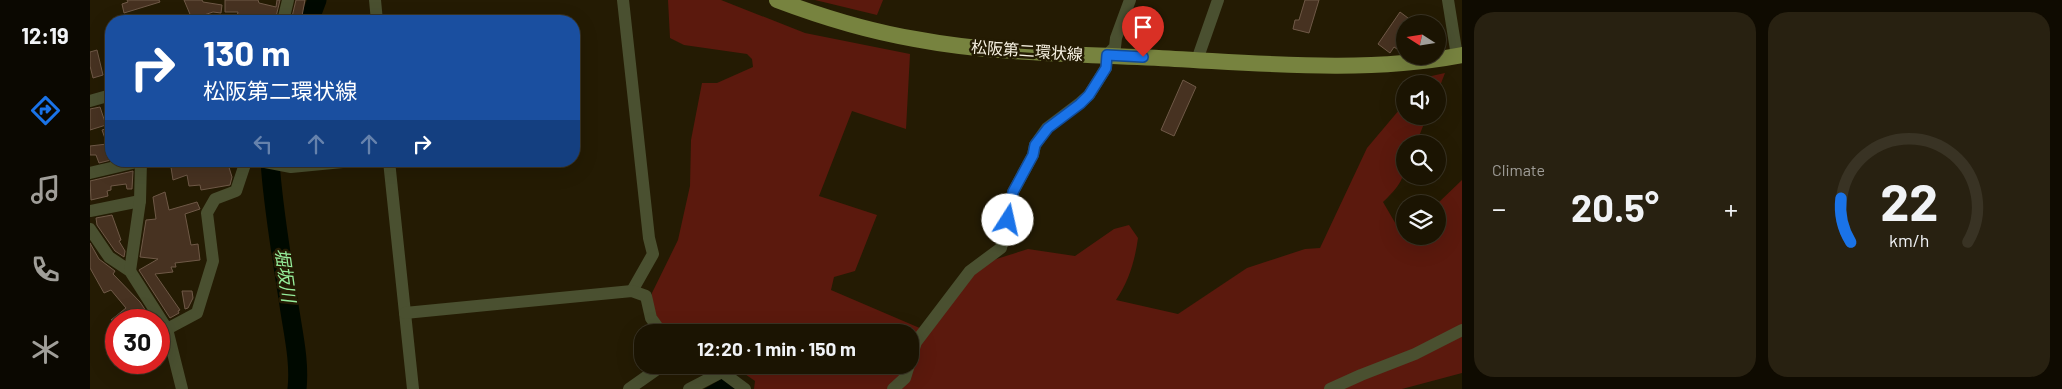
<!DOCTYPE html>
<html lang="en">
<head>
<meta charset="utf-8">
<style>
  body { margin:0; font-family:Barlow,"Noto Sans JP",sans-serif; background:#282111; color:#f1f3f6; height:100vh; display:flex; flex-direction:column; font-size:19px; white-space:nowrap }
  * { box-sizing:border-box; margin:0 }
  p { font-size:16px; color:#a09e99 }
  .icon { flex:none; width:28px; height:28px; fill:none; stroke:currentColor; stroke-width:2; stroke-linecap:round; stroke-linejoin:round }
  .map { position:relative; flex:1; overflow:hidden }
  .panel { display:flex; flex-direction:column; gap:12px; padding:12px; background:#0f0b01; width:600px }
  .panel>* { flex:none }
  .top-card { position:absolute; left:15px; top:15px; width:475px; height:152px; border-radius:20px; box-shadow:0 5px 20px #0002,0 0 0 1px #393324; background:#1a4fa0; color:#fff; overflow:hidden }
  .needle { width:32px; rotate:282deg }
  .fabs { position:absolute; left:1306px; top:15px; display:grid; gap:10px }
  .fabs a { display:grid; place-items:center; width:50px; height:50px; border-radius:50%; background:#1b1402; box-shadow:0 5px 20px #0002,0 0 0 1px #393324; font-size:25px }
  .speed { position:absolute; left:15px; top:309px; display:flex; gap:10px; font-size:25px; font-weight:700; text-align:center }
  .speed>* { display:grid; place-content:center; width:65px; height:65px; border-radius:50%; background:#1b1402; box-shadow:0 5px 20px #0002,0 0 0 1px #393324; line-height:1 }
  .speed .limit { border:8px solid #d22; background:#fff; color:#111 }
  .pin { position:absolute; display:grid; place-items:center; width:42px; height:42px; color:#fff; margin:-51px -21px; border-radius:50% 50% 50% 0; rotate:-45deg; box-shadow:0 0 5px #0007 }
  .pin .icon { rotate:45deg }
  .me { position:absolute; width:55px; margin:-28px; rotate:10deg; stroke-linejoin:round; filter:drop-shadow(0 0 4px #0008) }
  .turn { display:flex; align-items:center; gap:18px; height:105px; padding:0 15px; font-size:22px }
  .turn .icon { width:65px; height:65px; stroke-width:2.5 }
  .turn b { display:block; font-size:35px; line-height:42px }
  .lanes { display:flex; align-items:center; height:48px; padding:0 15px; background:#0003; justify-content:center; gap:25px; direction:ltr }
  .lanes .off { opacity:.35 }
  .big { font-size:38px; font-weight:700; line-height:1.1 }
  .panel .card { flex:1; display:flex; flex-direction:column; justify-content:center; gap:8px; min-width:0; padding:0 18px; border-radius:20px; background:#282111 }
  .panel .dial { align-items:center; gap:0 }
  .dial svg { height:130px; overflow:visible; fill:none; stroke:#393324; stroke-width:7; stroke-linecap:round; text-anchor:middle }
  .dial text { fill:#f1f3f6; stroke:none }
  .heat { display:flex; justify-content:space-between; align-items:center; font-size:28px; direction:ltr }
  .panel .tiles { flex:1; display:grid; gap:12px; grid-template-columns:repeat(2,1fr) }
  .trip { position:absolute; left:544px; top:324px; width:285px; height:50px; border-radius:20px; background:#1b1402; box-shadow:0 5px 20px #0002,0 0 0 1px #393324; font-weight:700; line-height:50px; text-align:center }
  main { display:flex; flex:1; min-height:0 }
  .tab-bar { display:flex; flex-direction:column; width:90px; justify-content:space-around; align-items:center; background:#0b0801; color:#a09e99 }
  .tab-bar .icon { width:35px; height:35px }
  .tab-bar .active { color:#1a73e8 }
  .tab-bar b { font-size:22px; color:#f1f3f6 }
  .map>svg:first-child { display:block }
  .green { fill:#5b190d }
  .water { fill:#000900 }
  .lines { fill:none; stroke-linecap:round; stroke-linejoin:round }
  .river { stroke:#000900; stroke-width:19 }
  .building { fill:#473221; stroke:#6f5947 }
  .minor { stroke:#4a5030; stroke-width:12 }
  .major { stroke:#77833f; stroke-width:16 }
  .route-casing { stroke:#114b97; stroke-width:12 }
  .route { stroke:#1a73e8; stroke-width:9 }
  .labels { text-anchor:middle; dominant-baseline:central; stroke-width:5; stroke-linejoin:round; paint-order:stroke }
  .street-label { font-size:16px; fill:#f8f2e3; stroke:#241b03 }
  .water-label { font-size:18px; font-style:italic; fill:#96ed9b; stroke:#241b03 }
</style>
</head>
<body>
<main>
<nav class="tab-bar">
<b>12:19</b>
<svg class="icon active" aria-label="directions" viewBox="0 0 24 24"><path d="M12 3l9 9-9 9-9-9zM9 14v-3h6M13 9l2 2-2 2"/></svg>
<svg class="icon" aria-label="music" viewBox="0 0 24 24"><path d="M9 18V5l10-2v13"/><circle cx="6" cy="18" r="3"/><circle cx="16" cy="16" r="3"/></svg>
<svg class="icon" aria-label="phone" viewBox="0 0 24 24"><path d="M5 4h4l2 5-3 2q2 4 5 5l2-3 5 2v4C11 20 4 13 5 4z"/></svg>
<svg class="icon" aria-label="climate" viewBox="0 0 24 24"><path d="M12 3v18M4 7l16 10M4 17L20 7"/></svg>
</nav>
<div class="map">
<svg width="1372" height="389" viewBox="0 0 1372 389">
  <rect width="100%" height="100%" fill="#241b03"/>
  <g class="green">
    <path d="M578,0H631L715,33L820,54L816,129L762,111L729,196L787,215L765,271L744,277L741,290L832,329L894,263L938,249L985,256L1024,229L1039,225L1048,238C1045,260 1039,281 1026,300L1088,314L1157,268L1215,249L1230,248L1277,148L1315,103V116H1337L1326,144H1315C1315,175 1316,180 1293,202L1307,226L1315,222V236H1348L1347,204L1372,180V373L1312,389H664L665,381L642,365H820V332H577L562,309V293L588,240L600,186L601,140L612,83H627L663,67L662,59L657,54L594,45L580,38Z"/>
    <path d="M725,0H793L787,15Z"/>
    <path d="M1355,73L1348,91V84H1331L1337,77Z"/>
  </g>
  <path class="water" d="M635,377L646,389H614Z"/>
  <g class="lines">
    <g class="river">
      <path d="M219,21L227,0"/>
      <path d="M180,161C183,209 192,258 199,305C203,333 210,361 207,389"/>
    </g>
  </g>
  <g class="building">
    <path d="M37,0H69L70,2L34,13L32,4L38,2Z"/>
    <path d="M94,0H112L113,2L132,5L131,13L123,12L102,19Z"/>
    <path d="M135,0H168L169,3L186,7L187,0H190L185,21L165,17L164,21H146L148,12H135Z"/>
    <path d="M206,0H215L211,21H201Z"/>
    <path d="M1215,0H1229L1219,33L1203,29L1205,20H1209Z"/>
    <path d="M1310,12L1326,24H1315V32L1312,38L1315,40L1307,49L1304,47L1300,53L1288,44Z"/>
    <path d="M7,50L13,75L3,78L0,66V52Z"/>
    <path d="M1093,80L1106,87L1084,136L1071,130Z"/>
    <path d="M10,107L16,125L0,130V109Z"/>
    <path d="M21,127V160L9,163L6,155H0V146L17,144L12,130Z"/>
    <path d="M80,161H137L142,177L140,185L111,190L110,185L99,186L97,175L83,180Z"/>
    <path d="M43,171L42,189H37L36,184L21,186V190L17,191L18,196L1,200L0,181Z"/>
    <path d="M75,192L79,210L107,202L110,209L95,214L101,245L108,244L110,260L85,263L86,267H81L83,272L65,274L90,310L88,311L89,313L80,318L49,270L68,259L50,257L56,220L66,219L63,197Z"/>
    <path d="M22,215L31,240L29,241L35,251L34,257L25,251L7,225L6,218Z"/>
    <path d="M0,243L9,259L25,271L23,274L50,302L62,320H21L36,308L21,290L14,293L0,268Z"/>
    <path d="M92,291H102L103,298L98,308L95,309Z"/>
  </g>
  <g class="lines">
    <g class="minor">
      <path d="M285,0L287,21"/>
      <path d="M533,0L559,238L563,254L542,291"/>
      <path d="M1358,0L1367,56"/>
      <path d="M193,21L198,0"/>
      <path d="M1107,60L1128,0"/>
      <path d="M0,101L21,95"/>
      <path d="M170,161L201,167L263,161"/>
      <path d="M299,161L323,389"/>
      <path d="M0,173L51,161"/>
      <path d="M0,211L50,201"/>
      <path d="M0,229L19,257L40,271L77,329L92,389"/>
      <path d="M40,271L50,201L51,161"/>
      <path d="M315,313L542,291L556,296L561,318L571,332"/>
      <path d="M77,329L107,313L123,261L117,213L125,199L146,191L156,161"/>
      <path d="M820,361L826,342L880,271L911,248L923,192L943,155L945,145L957,128L990,103L999,95L1016,68L1017,55L1025,47L1026,38L1040,0"/>
      <path d="M539,389L573,365"/>
      <path d="M599,389L632,372L655,389"/>
      <path d="M803,389L815,378L819,365"/>
      <path d="M1240,389L1271,375L1325,354L1372,330"/>
    </g>
    <path class="major" d="M687,0C732,17 778,31 825,39C909,55 1000,54 1085,59C1181,64 1278,73 1372,55"/>
  </g>
  <g class="lines">
    <defs>
      <path id="route" d="M918,220L923,192L943,155L945,145L958,128L990,104L999,95L1016,68L1017,55L1053,57"/>
    </defs>
    <use href="#route" class="route-casing"/>
    <use href="#route" class="route"/>
  </g>
  <g class="labels">
    <g class="street-label">
      <text transform="translate(937 50) rotate(4)">松阪第二環状線</text>
    </g>
    <g class="water-label">
      <text transform="translate(196 275) rotate(82)">堀坂川</text>
    </g>
  </g>
</svg>
<div class="fabs">
<a><svg class="needle" viewBox="-14 -14 28 28"><path d="M0-13l5 13h-10z" fill="#e53935"/><path d="M0 13l5-13h-10z" fill="#a09e99"/></svg></a>
<a><svg class="icon" aria-label="sound" viewBox="0 0 24 24"><path d="M4 9h4l5-4v14l-5-4H4zM17 9q2 3 0 6"/></svg></a>
<a><svg class="icon" aria-label="search" viewBox="0 0 24 24"><circle cx="10" cy="10" r="6"/><path d="M15 15l6 6"/></svg></a>
<a><svg class="icon" aria-label="layers" viewBox="0 0 24 24"><path d="M12 4l9 5-9 5-9-5zM3 14l9 5 9-5"/></svg></a>
</div>
<div class="speed"><div class="limit">30</div></div>
<div class="pin" style="left:1053px;top:57px;background:#d93025"><svg class="icon" aria-label="arrive" viewBox="0 0 24 24"><path d="M6 21V4h12l-3 4 3 4H6"/></svg></div>
<svg class="me" style="left:918px;top:220px" viewBox="-20 -20 40 40"><circle r="19" fill="#fff"/><path d="M0-13L10 11 0 6-10 11z" fill="#1a73e8"/></svg>
<div class="trip">12:20 · 1 min · 150 m</div>
<div class="top-card">
<div class="turn"><svg class="icon" aria-label="right" viewBox="0 0 24 24"><path d="M7 20v-9h11M14 6l5 5-5 5"/></svg><div><b>130 m</b>松阪第二環状線</div></div>
<div class="lanes"><svg class="icon off" aria-label="left" viewBox="0 0 24 24"><path d="M17 20v-9H6M10 6l-5 5 5 5"/></svg><svg class="icon off" aria-label="ahead" viewBox="0 0 24 24"><path d="M12 20V5M6 11l6-6 6 6"/></svg><svg class="icon off" aria-label="ahead" viewBox="0 0 24 24"><path d="M12 20V5M6 11l6-6 6 6"/></svg><svg class="icon" aria-label="right" viewBox="0 0 24 24"><path d="M7 20v-9h11M14 6l5 5-5 5"/></svg></div>
</div>
</div>
<section class="panel">
<div class="tiles">
<div class="card"><p>Climate</p>
<div class="heat"><a>−</a><b class="big">20.5°</b><a>+</a></div>
</div>
<div class="card dial"><svg viewBox="0 0 100 80">
<path d="M14 69A42 42 0 1 1 86 69"/>
<path d="M14 69A42 42 0 0 1 8 42" stroke="#1a73e8"/>
<text x="50" y="56" font-size="32" font-weight="700">22</text>
<text x="50" y="72" font-size="11">km/h</text>
</svg></div>
</div>
</section>
</main>
</body>
</html>
